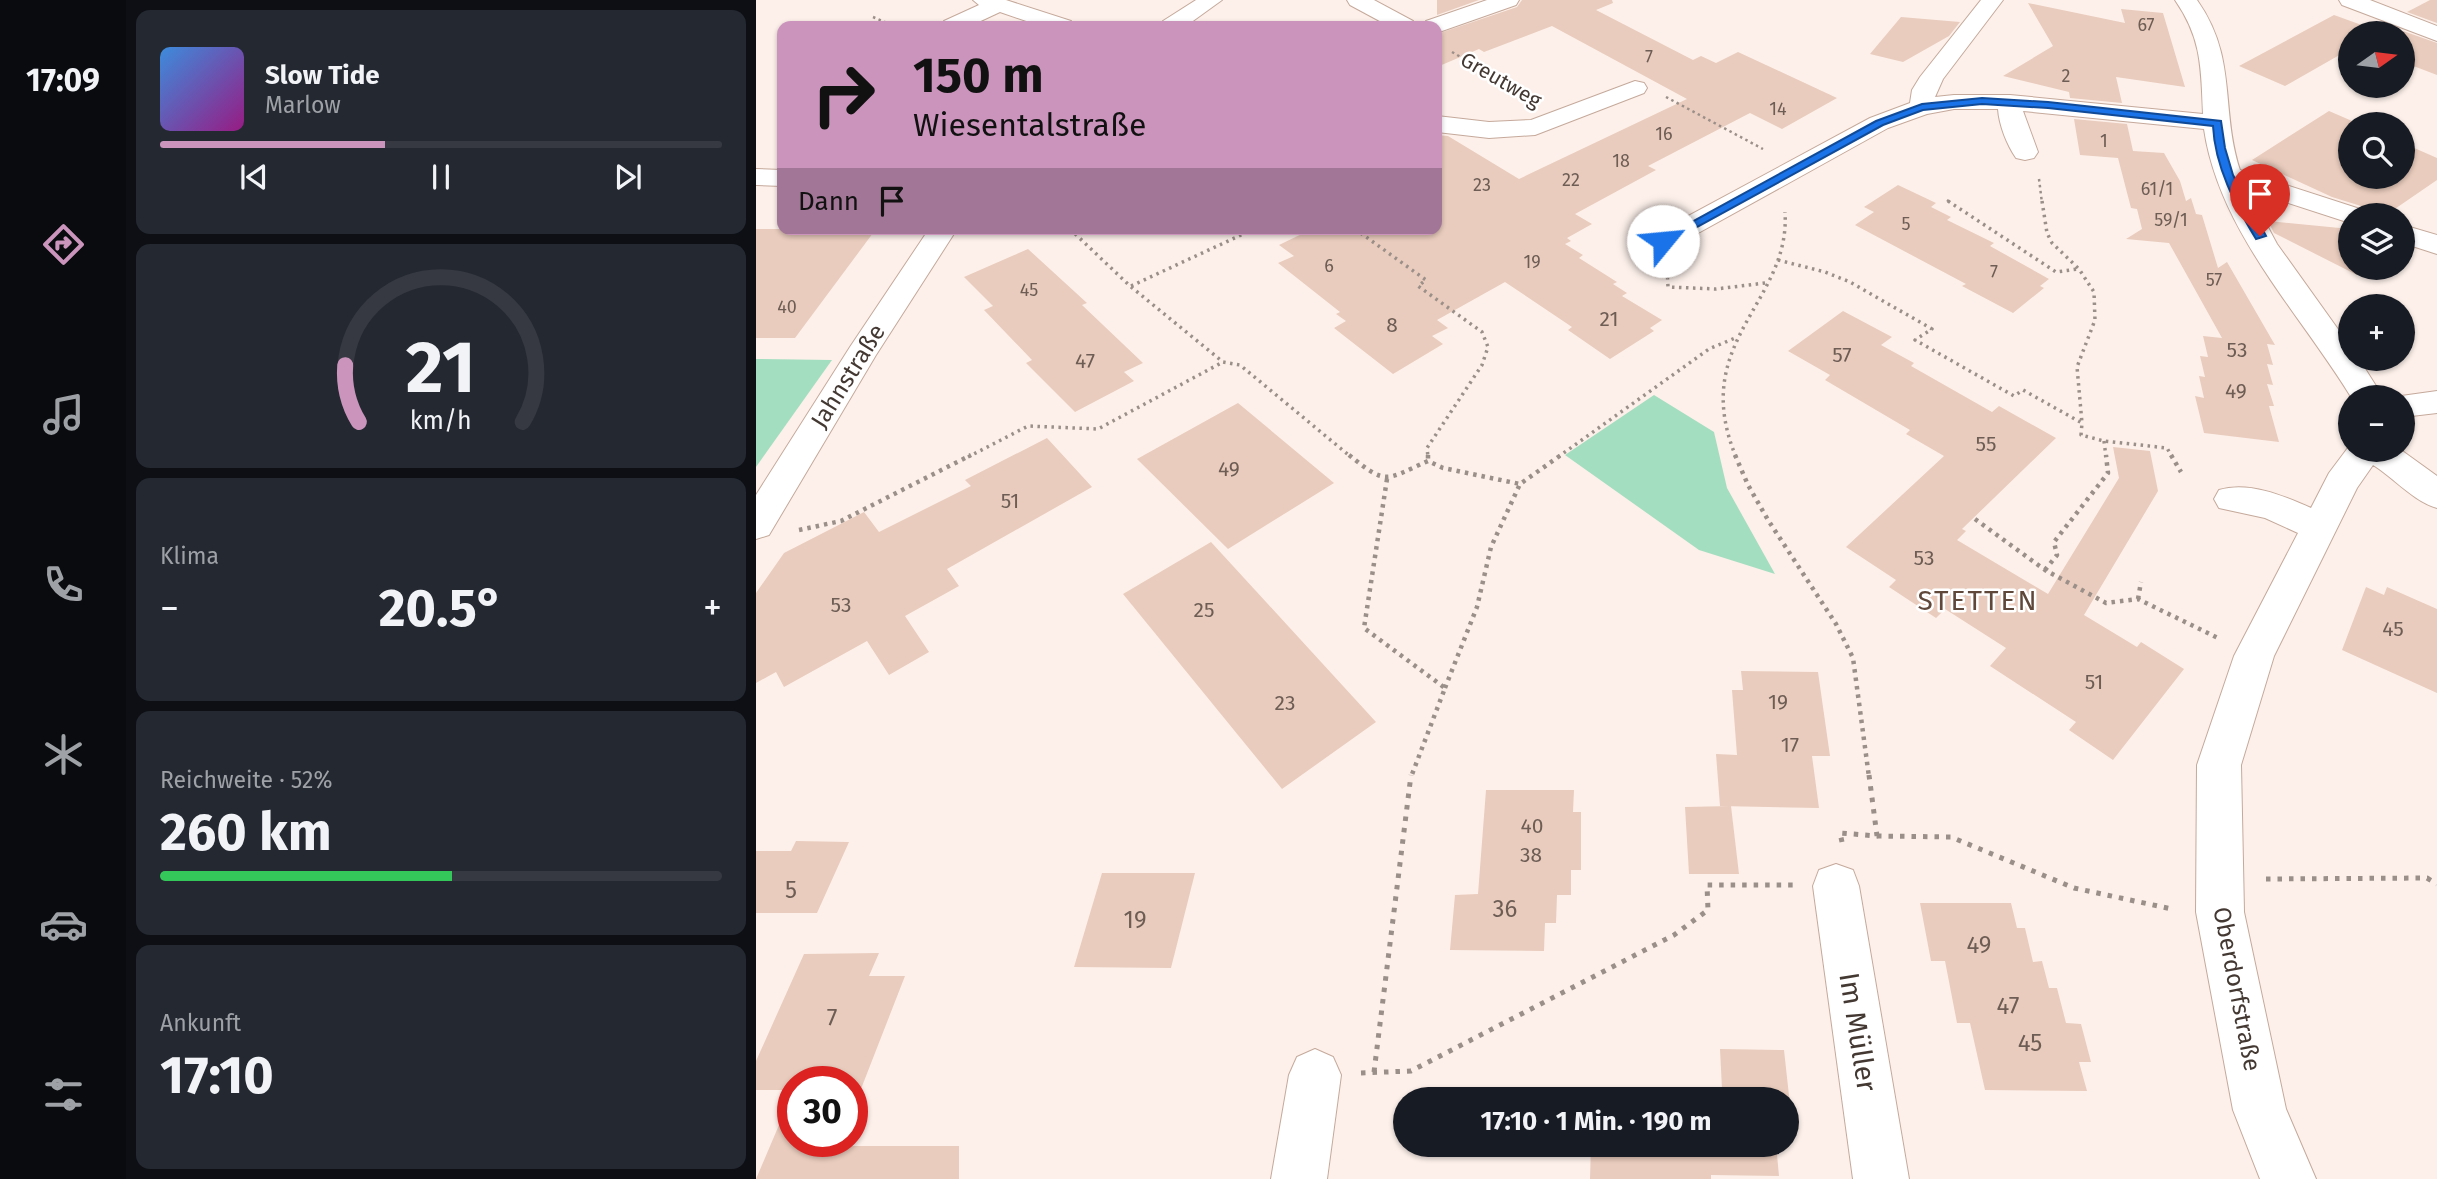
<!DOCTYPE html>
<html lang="de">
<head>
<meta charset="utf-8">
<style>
  body { margin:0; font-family:"Fira Sans",sans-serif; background:#242831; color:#f1f3f6; height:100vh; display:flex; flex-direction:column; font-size:26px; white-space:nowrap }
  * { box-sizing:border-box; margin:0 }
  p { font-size:23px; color:#9ea1a6 }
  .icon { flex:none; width:38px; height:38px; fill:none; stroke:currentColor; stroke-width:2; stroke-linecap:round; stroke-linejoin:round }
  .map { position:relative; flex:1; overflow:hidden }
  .side { display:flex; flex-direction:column; gap:10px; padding:10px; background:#0d0f14; width:630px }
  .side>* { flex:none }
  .top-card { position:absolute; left:21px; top:21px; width:665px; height:214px; border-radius:14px; box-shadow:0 2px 5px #0004; background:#cb94bc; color:#111; overflow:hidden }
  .needle { width:46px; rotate:76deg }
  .tools { position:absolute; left:1582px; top:21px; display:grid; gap:14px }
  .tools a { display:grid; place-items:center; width:77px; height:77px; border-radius:50%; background:#171b24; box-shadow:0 2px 5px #0004; font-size:35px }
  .speed { position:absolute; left:21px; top:1066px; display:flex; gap:14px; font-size:35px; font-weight:700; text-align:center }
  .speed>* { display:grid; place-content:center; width:91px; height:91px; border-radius:50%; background:#171b24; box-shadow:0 2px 5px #0004; line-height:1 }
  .speed .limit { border:10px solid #d22; background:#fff; color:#111 }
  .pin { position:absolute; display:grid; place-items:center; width:60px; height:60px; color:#fff; margin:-72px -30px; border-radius:50% 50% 50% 0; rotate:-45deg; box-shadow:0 0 7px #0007 }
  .pin .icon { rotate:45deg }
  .me { position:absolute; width:77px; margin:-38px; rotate:62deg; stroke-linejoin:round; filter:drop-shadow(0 0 5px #0008) }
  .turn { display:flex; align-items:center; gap:24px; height:147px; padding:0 21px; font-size:32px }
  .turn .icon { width:91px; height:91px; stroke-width:2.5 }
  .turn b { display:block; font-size:49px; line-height:60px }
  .then { display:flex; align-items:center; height:66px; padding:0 21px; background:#0003; gap:14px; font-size:26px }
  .big { font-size:52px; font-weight:700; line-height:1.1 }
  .side .tile { flex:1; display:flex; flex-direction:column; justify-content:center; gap:10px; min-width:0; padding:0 24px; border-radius:14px; background:#242831 }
  .side .dial { align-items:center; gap:0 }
  .dial svg { height:182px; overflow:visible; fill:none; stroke:#363941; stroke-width:7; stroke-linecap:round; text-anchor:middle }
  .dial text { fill:#f1f3f6; stroke:none }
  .song { display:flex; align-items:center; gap:21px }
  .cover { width:84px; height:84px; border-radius:10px; background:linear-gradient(135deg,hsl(210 70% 55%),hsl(310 70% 35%)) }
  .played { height:7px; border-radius:4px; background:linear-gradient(90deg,#cb94bc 40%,#363941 40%) }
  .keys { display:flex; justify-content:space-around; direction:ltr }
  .heat { display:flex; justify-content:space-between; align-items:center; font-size:38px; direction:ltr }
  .charge { height:10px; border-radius:5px; background:linear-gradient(90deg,#34c759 52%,#363941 0) }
  .trip { position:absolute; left:637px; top:1087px; width:406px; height:70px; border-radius:35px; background:#171b24; box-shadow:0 2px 5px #0004; font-weight:700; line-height:70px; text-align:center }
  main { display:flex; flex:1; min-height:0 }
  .dock { display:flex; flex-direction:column; width:126px; justify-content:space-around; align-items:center; background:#090b0e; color:#9ea1a6 }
  .dock .icon { width:49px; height:49px }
  .dock .active { color:#cb94bc }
  .dock b { font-size:32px; color:#f1f3f6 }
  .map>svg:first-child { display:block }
  .green { fill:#a4dec1 }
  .building { fill:#e9ccbd }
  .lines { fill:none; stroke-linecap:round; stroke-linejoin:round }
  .minor-casing { stroke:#c5a99b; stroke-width:2 }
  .path-far3 { stroke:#9b8f89; stroke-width:2.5; stroke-dasharray:2.5 3.5; stroke-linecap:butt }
  .path-far2 { stroke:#9b8f89; stroke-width:3.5; stroke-dasharray:2.5 4.5; stroke-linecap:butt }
  .path-far1 { stroke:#9b8f89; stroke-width:4.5; stroke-dasharray:3.5 5; stroke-linecap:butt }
  .path { stroke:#9b8f89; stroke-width:5; stroke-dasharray:4.5 7; stroke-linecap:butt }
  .minor { fill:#fff; fill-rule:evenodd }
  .route { fill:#1a73e8; stroke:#114b97; stroke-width:2 }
  .labels { text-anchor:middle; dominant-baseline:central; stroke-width:5; stroke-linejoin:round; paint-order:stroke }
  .far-number-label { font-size:18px; fill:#6d5d55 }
  .far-street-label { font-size:21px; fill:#443832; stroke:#fff }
  .number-label { font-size:21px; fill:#6d5d55 }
  .street-label { font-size:24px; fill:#443832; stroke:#fff }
  .near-number-label { font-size:24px; fill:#6d5d55 }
  .quarter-label { font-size:28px; letter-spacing:2px; fill:#5f473a; stroke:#fff }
  .near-street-label { font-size:28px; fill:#443832; stroke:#fff }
</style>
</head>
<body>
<main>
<nav class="dock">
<b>17:09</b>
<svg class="icon active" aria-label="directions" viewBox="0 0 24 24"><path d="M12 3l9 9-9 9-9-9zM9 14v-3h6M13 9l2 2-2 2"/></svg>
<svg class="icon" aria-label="music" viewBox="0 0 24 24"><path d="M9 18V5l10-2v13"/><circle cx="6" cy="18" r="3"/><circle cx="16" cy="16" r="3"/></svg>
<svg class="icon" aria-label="phone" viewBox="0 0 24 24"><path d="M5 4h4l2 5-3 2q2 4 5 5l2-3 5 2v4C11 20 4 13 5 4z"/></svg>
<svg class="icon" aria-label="climate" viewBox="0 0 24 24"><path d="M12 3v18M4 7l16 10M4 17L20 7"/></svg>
<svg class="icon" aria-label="car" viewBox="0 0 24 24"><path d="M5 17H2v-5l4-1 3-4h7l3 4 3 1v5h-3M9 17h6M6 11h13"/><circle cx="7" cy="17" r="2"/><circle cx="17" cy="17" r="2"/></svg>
<svg class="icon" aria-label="filters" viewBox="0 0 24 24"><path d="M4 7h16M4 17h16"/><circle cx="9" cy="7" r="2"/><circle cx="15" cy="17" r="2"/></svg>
</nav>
<section class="side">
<div class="tile">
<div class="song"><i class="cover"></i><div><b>Slow Tide</b><p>Marlow</p></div></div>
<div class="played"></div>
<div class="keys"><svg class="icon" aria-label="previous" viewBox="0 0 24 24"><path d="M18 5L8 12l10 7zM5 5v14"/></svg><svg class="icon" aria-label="pause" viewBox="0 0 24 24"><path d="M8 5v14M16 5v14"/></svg><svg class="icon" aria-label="next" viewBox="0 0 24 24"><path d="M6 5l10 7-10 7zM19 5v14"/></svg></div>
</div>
<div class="tile dial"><svg viewBox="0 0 100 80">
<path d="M14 69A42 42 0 1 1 86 69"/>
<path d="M14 69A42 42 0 0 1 8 44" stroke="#cb94bc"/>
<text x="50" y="56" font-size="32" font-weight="700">21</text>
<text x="50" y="72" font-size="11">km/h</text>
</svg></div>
<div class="tile"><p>Klima</p>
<div class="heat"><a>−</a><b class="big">20.5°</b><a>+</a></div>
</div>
<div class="tile"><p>Reichweite · 52%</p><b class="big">260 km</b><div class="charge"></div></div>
<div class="tile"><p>Ankunft</p><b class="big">17:10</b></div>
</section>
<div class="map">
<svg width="1681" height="1179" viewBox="0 0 1681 1179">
  <rect width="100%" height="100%" fill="#fdf0ea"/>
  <g class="green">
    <path d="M0,359L76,360L0,467Z"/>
    <path d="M898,395L958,432L971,488L1019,574L943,550L809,455Z"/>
  </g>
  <g class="building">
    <path d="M681,0H723L681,15Z"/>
    <path d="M766,0H856L857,3L840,10L937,60L945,56L960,63L982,52L1081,98L1026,129L994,113L892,166L900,170L819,214L836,224L811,238L815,241L809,244L827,255L823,258L861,282L857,284L871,293L866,296L906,320L894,328L898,331L854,359L812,330L816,327L749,282L681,320L692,328L676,336L687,344L637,374L578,328L590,321L580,314L584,312L522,263L538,256L523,245L556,229H681V135L692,136L763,179L931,99L796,26L728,52L723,49L681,67V34L761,7Z"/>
    <path d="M1674,0H1681V23L1651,12Z"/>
    <path d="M1272,3L1369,23L1365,9L1407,13L1429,87L1360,77L1366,103L1314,98L1313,92L1247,76L1297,46Z"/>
    <path d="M1578,15L1625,32L1594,33V49L1529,86L1483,66Z"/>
    <path d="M1145,17L1204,22L1193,36L1147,62L1114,54Z"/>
    <path d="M1647,31L1681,43V75L1647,62Z"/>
    <path d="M1573,111L1603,124H1594V177H1647V143L1681,158V180L1630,215H1615L1605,206L1576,197L1496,160Z"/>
    <path d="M1318,119L1371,124L1377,151L1408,153L1424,181L1430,201L1435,198L1440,214L1446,215L1462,268L1471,262L1519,345L1511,344L1517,365L1511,364L1517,385L1511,384L1518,406H1513L1523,442L1448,433L1439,396L1448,398L1443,376L1449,377L1444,356L1452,357L1447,336L1466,338L1413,243L1370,239L1386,229L1381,209L1375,208L1362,158L1324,155Z"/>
    <path d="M1142,185L1180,203L1175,207L1195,217L1191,220L1238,243L1234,246L1293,279L1284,286L1288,288L1257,313L1206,286L1210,284L1099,225L1118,212L1108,207Z"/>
    <path d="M1512,221L1594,229V268H1611L1601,275L1518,233Z"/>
    <path d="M0,229H120L39,338H0Z"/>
    <path d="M272,249L331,303L326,305L387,363L368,372L378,381L319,412L270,363L276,360L228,310L237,306L208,277Z"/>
    <path d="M1087,311L1136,337L1125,345L1158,363L1155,366L1236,412L1243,406L1300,438L1206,529L1210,531L1201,540L1292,594L1363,478L1357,447L1394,451L1402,491L1328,615L1381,647L1385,642L1428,669L1357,760L1313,730L1320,722L1234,666L1250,648L1189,609L1180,618L1133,587L1140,580L1090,547L1188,456L1150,434L1154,430L1069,380L1074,375L1032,351Z"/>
    <path d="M482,403L578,483L472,549L381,459Z"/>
    <path d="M291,438L336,487L191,569L203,586L149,616L173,652L133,675L111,641L28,687L20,672L0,683V593L28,553L108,512L123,532L215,486L209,480Z"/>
    <path d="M455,542L620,722L526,789L367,594Z"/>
    <path d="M1610,587L1628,595L1631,587L1681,609V693L1586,650Z"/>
    <path d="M985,671L1062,672L1074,756H1056L1063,808L964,806L960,754L981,755L976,690H987Z"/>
    <path d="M730,790H818L817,812H825V870H815V895H801L800,923H789L788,951L694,950L699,895L722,894Z"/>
    <path d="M975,806L983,874H933L929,807Z"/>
    <path d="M40,841L93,842L61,913H0V851H35Z"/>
    <path d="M346,873H439L415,968L318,967Z"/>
    <path d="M1164,903H1255L1261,928H1269L1277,962L1286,961L1293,988H1301L1310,1023L1325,1024L1335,1062H1323L1331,1091L1229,1090L1214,1023H1201L1189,961H1175Z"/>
    <path d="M123,953L113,976H149L96,1112V1082H37V1090H0V1061L48,954Z"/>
    <path d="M964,1049L1028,1050L1037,1132H1031V1099H900L899,1088L966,1089Z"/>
    <path d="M37,1092V1141H85L83,1146H203V1179H0Z"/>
    <path d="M835,1144H1020L1023,1176L955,1175V1179H834Z"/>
  </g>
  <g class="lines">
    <defs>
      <g id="minor">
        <path d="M217,0H250L315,21L318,26H285L244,12L214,26H185L188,21L223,5Z"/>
        <path d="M440,0H466L430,26H404L407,21Z"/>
        <path d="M591,0H618L657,21L660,26H633L594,5Z"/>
        <path d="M731,0H763L760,5L686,31L681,32V26H667L670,21Z"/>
        <path d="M1225,0H1247L1187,79L1179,97L1198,95H1254L1447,114C1445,68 1446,39 1419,0H1441C1482,58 1464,108 1484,170L1604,209L1608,215H1594V223L1492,190L1521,244L1594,346V359H1603L1627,397H1595C1543,312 1463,231 1448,129L1267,111L1282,152L1278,158L1269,160L1260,158C1251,145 1243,125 1242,109H1198L1171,114L1132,128L917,247L907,250L897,247L893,241L897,235L1114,118L1154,103L1156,90L1164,77Z"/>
        <path d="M1583,0H1614L1681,26V41L1586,5Z"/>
        <path d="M879,81L888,83L891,88L888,93L779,135L733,138L681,132V116L733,122L775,120Z"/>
        <path d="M0,169L26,170V186L0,185Z"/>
        <path d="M1647,225L1681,235V254L1647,243Z"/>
        <path d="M173,229H201L120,355L13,535L0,539V495L94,347Z"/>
        <path d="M1681,391V413L1647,417V397H1638Z"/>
        <path d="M1594,445V450H1645L1681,476V508C1657,501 1638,478 1617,465L1601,488L1518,656L1485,765L1488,912L1530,1109L1560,1179H1504L1477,1110L1440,912L1441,765L1478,656L1542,533L1509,518L1463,508L1458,499L1463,490C1493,481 1528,496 1555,508L1573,473Z"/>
        <path d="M1080,864L1097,870L1103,886L1153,1179H1097L1057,886L1063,870Z"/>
        <path d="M559,1049L577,1057L585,1075L571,1179H515L533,1075L541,1057Z"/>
      </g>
    </defs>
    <use href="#minor" class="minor-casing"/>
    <g class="path-far3">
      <path d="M117,17L138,26"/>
      <path d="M696,52L770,95"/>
      <path d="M910,97L1007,149"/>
      <path d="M1283,179L1286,203"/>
      <path d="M1191,200L1195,203"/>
    </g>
    <g class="path-far2">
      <path d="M1192,201L1300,272L1322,269"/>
      <path d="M1286,201L1291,233L1296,243L1323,269L1338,292L1339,320L1321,367L1326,423"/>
      <path d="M314,229L374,286L467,362L484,365L595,457"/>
      <path d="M599,229L670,280L662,286L726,332L732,347L726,365L671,448L672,457"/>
      <path d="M1022,260L1069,272L1094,282L1176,329L1159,340L1258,396L1267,390L1326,423L1325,435L1348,441L1411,448L1416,457"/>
      <path d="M911,270L912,287L960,289L1009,283"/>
      <path d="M375,286L498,229"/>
      <path d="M1348,441L1350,457"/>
      <path d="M212,457L272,426L342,429L467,362"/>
      <path d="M802,457L953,349L979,338"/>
      <path d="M980,457C932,341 1035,303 1029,212"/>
    </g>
    <g class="path-far1">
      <path d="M593,455C631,486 629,480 672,461L687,468L764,484"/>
      <path d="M672,455V461"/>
      <path d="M979,455L992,485L1012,520L1080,624L1097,658L1113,777"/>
      <path d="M1415,455L1425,472"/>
      <path d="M631,479L608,628L689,688L655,777"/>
      <path d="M1219,519L1289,570L1350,603L1382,599L1464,639"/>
      <path d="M43,530L85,521L215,455"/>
      <path d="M1289,570L1301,555L1298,542L1352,473L1350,455"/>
      <path d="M1382,599L1385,582"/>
      <path d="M689,688L721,607L735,547L764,484L805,455"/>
    </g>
    <g class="path">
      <path d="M1121,836L1195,837L1318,888L1416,909"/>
      <path d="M1086,842L1084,833L1121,836L1113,775"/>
      <path d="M1510,879L1671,878L1681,884"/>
      <path d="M618,1072L655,775"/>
      <path d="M605,1073L655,1071L918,935L952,910L951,885H1037"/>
    </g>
    <use href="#minor" class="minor"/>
  </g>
  <path class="route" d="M1226,98L1292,102L1465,121L1469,148L1477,175L1510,236L1500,239C1479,204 1459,167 1457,126L1292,108L1226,104L1167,110L1127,125L912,243L901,241L1120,121L1166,104Z"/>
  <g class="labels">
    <g class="far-number-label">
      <text x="1390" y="25">67</text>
      <text x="893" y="57">7</text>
      <text x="1310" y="76">2</text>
      <text x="1022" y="109">14</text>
      <text x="908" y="134">16</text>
      <text x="1348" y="141">1</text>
      <text x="865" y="161">18</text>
      <text x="815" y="180">22</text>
      <text x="726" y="185">23</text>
      <text x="1401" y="189">61/1</text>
      <text x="1415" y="220">59/1</text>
      <text x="1150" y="224">5</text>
      <text x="776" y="262">19</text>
      <text x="573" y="266">6</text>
      <text x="1238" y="272">7</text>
      <text x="1458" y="280">57</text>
      <text x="273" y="290">45</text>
      <text x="31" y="307">40</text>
    </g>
    <g class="far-street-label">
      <text transform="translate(745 80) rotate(30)">Greutweg</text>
    </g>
    <g class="number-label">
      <text x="853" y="319">21</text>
      <text x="636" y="325">8</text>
      <text x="1481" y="350">53</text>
      <text x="1086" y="355">57</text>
      <text x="329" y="361">47</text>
      <text x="1480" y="391">49</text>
      <text x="1230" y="444">55</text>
      <text x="473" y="469">49</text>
      <text x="254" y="501">51</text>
      <text x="1168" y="558">53</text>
      <text x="85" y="605">53</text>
      <text x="448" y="610">25</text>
      <text x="1637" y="629">45</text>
      <text x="1338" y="682">51</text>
      <text x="1022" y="702">19</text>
      <text x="529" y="703">23</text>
      <text x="1034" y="745">17</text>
      <text x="776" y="826">40</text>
      <text x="775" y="855">38</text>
    </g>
    <g class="street-label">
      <text transform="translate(92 376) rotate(-58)">Jahnstraße</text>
      <text transform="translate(1481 989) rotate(79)">Oberdorfstraße</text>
    </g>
    <g class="near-number-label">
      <text x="35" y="890">5</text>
      <text x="749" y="909">36</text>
      <text x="379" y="920">19</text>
      <text x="1223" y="945">49</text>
      <text x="1252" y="1006">47</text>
      <text x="76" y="1018">7</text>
      <text x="1274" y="1043">45</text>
    </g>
    <g class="quarter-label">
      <text x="1222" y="600">STETTEN</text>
    </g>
    <g class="near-street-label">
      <text transform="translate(1102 1032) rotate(81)">Im Müller</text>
    </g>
  </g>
</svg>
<div class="tools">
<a><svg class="needle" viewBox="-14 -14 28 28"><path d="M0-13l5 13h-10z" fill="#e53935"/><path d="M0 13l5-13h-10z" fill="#9ea1a6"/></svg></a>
<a><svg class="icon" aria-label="search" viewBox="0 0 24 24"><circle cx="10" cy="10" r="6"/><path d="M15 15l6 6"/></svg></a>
<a><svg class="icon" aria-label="layers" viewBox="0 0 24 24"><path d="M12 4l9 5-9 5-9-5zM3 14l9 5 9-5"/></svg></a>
<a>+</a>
<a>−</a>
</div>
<div class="speed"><div class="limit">30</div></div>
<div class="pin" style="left:1504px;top:236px;background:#d93025"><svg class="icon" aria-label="arrive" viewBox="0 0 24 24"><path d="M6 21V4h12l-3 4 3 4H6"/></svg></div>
<svg class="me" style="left:907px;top:241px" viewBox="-20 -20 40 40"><circle r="19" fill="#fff"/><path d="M0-13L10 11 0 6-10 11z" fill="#1a73e8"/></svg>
<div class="trip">17:10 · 1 Min. · 190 m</div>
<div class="top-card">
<div class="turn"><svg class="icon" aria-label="right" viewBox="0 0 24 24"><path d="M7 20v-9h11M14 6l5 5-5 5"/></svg><div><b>150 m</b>Wiesentalstraße</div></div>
<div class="then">Dann<svg class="icon" aria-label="arrive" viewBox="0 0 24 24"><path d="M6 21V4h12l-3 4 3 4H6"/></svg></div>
</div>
</div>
</main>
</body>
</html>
